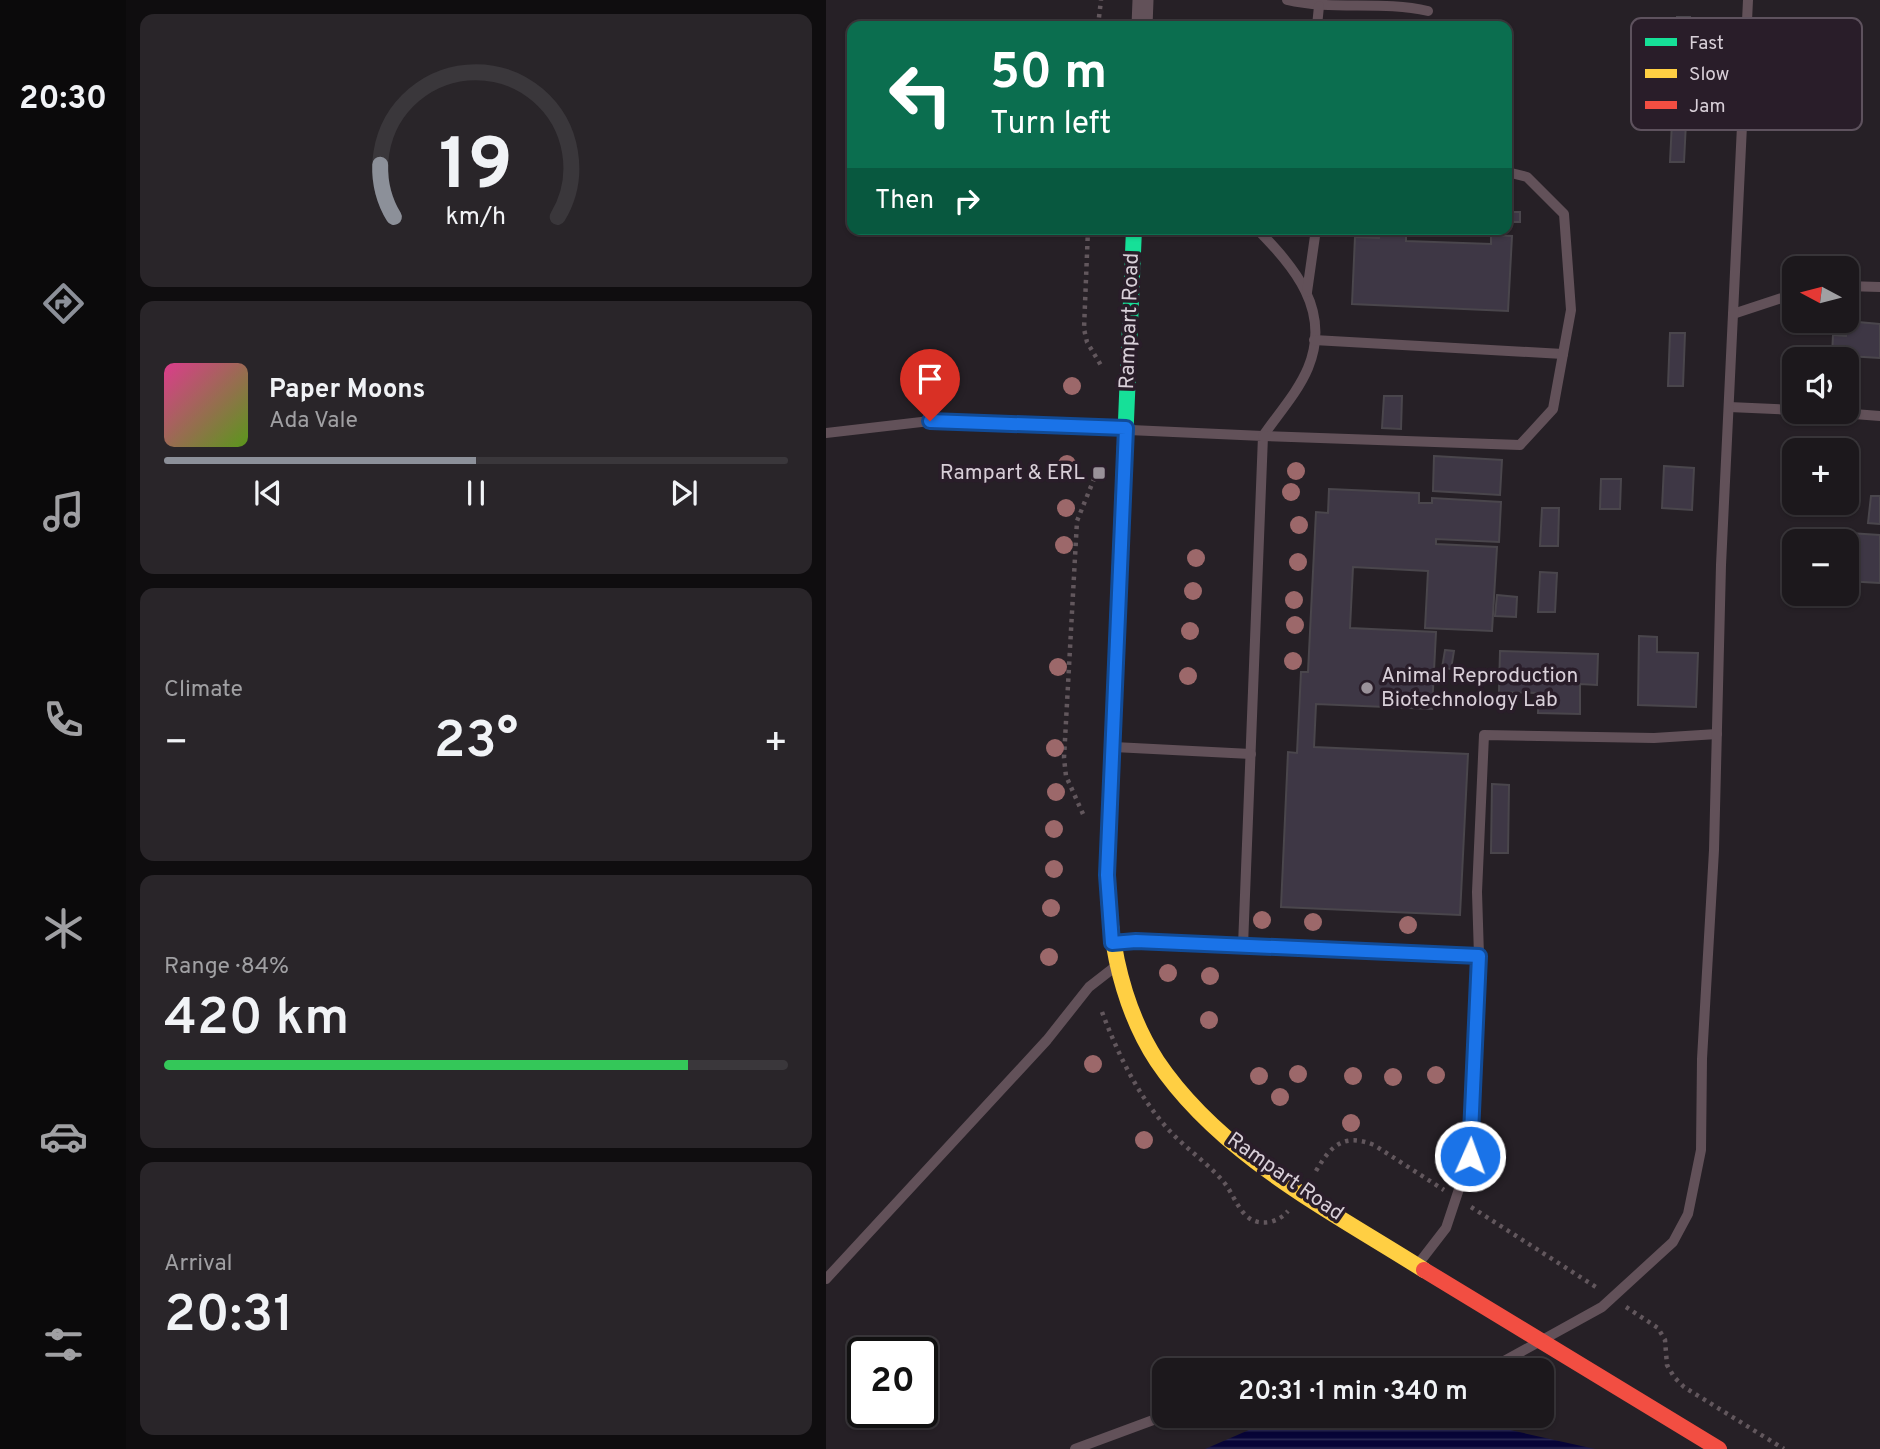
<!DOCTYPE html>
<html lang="en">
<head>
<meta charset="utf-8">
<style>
  body { margin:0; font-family:Overpass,sans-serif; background:#292529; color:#f1f3f6; height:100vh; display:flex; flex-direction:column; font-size:26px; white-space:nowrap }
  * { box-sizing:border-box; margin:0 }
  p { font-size:23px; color:#a0a0a3 }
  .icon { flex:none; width:38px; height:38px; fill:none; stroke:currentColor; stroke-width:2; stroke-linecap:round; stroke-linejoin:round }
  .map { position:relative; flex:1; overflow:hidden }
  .sheet { display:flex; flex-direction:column; gap:14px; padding:14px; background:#0f0d0f; width:700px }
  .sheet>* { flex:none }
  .guide { position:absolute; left:21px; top:21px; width:665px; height:214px; border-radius:14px; box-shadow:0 2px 5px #0004,0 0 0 2px #3a373b; background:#0b6e4f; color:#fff; overflow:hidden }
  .needle { width:46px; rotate:277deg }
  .fabs { position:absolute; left:956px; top:256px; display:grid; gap:14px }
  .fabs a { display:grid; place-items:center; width:77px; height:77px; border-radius:14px; background:#1c181c; box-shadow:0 2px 5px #0004,0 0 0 2px #3a373b; font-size:35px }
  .speed { position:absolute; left:21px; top:1337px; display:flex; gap:14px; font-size:35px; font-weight:700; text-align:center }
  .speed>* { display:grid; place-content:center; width:91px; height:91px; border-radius:50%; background:#1c181c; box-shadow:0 2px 5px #0004,0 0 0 2px #3a373b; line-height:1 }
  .speed .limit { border:4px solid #111; border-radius:10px; background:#fff; color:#111 }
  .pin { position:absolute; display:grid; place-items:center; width:60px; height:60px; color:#fff; margin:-72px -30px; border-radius:50% 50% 50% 0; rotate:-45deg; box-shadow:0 0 7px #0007 }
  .pin .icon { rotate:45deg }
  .me { position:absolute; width:77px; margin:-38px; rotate:2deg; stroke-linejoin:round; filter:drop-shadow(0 0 5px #0008) }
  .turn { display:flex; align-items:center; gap:24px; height:147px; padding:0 28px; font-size:32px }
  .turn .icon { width:91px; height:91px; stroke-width:2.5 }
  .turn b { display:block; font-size:49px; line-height:60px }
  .then { display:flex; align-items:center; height:66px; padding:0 28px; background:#0003; gap:14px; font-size:26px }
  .big { font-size:52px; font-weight:600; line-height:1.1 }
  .sheet .card { flex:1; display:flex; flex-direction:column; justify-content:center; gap:10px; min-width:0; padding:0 24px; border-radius:14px; background:#292529 }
  .sheet .dial { align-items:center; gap:0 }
  .dial svg { height:182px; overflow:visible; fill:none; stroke:#3a373b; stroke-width:7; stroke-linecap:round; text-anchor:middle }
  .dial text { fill:#f1f3f6; stroke:none }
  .song { display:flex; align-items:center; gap:21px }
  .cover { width:84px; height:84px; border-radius:10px; background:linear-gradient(135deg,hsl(330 70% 55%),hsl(90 70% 35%)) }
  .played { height:7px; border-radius:4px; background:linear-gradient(90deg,#8c9099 50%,#3a373b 50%) }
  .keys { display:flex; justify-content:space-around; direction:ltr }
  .heat { display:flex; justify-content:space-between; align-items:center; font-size:38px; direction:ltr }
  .charge { height:10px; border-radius:5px; background:linear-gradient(90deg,#34c759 84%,#3a373b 0) }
  .trip { position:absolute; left:326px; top:1358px; width:402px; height:70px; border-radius:14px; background:#1c181c; box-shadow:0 2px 5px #0004,0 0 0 2px #3a373b; font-weight:600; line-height:70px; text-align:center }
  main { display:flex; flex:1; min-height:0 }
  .dock { display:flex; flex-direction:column; width:126px; justify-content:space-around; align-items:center; background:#0b0a0b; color:#a0a0a3 }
  .dock .icon { width:49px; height:49px }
  .dock .selected { color:#8c9099 }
  .dock b { font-size:32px; color:#f1f3f6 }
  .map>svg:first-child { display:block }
  .water { fill:url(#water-rules) }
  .building { fill:#3e3745; stroke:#4a464c; stroke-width:2 }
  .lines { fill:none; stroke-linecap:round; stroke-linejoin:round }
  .path { stroke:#62575d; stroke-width:4.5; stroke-dasharray:3.5 5; stroke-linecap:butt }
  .lane { stroke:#625159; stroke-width:10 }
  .street { stroke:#625159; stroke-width:21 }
  .fast { stroke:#16e098; stroke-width:16 }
  .slow { stroke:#ffcf43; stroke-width:16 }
  .jam { stroke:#f24e42; stroke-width:16 }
  .tree { fill:#9c686a }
  .route-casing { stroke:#114b97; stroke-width:18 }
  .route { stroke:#1a73e8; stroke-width:12 }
  .poi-dot { fill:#9a929a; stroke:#291d29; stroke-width:2.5 }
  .labels { text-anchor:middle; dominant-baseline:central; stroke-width:7; stroke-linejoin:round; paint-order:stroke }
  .street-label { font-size:21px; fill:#d8cfd8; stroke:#291d29 }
  .poi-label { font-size:21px; fill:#d8cfd8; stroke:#291d29; text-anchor:end }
  .key { fill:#291d29; stroke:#5e525e; stroke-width:2 }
  .key-label { font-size:19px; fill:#d8cfd8 }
</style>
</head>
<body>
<main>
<nav class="dock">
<b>20:30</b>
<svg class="icon selected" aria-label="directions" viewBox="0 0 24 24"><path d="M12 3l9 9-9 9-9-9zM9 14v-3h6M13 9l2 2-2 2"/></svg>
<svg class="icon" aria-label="music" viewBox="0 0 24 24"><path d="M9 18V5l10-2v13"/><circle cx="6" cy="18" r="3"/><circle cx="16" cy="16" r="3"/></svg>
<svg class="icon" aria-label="phone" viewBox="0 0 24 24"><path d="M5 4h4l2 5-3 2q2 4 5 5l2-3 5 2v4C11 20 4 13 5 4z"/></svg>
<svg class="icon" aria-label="climate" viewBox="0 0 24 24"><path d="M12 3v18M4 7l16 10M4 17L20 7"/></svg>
<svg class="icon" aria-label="car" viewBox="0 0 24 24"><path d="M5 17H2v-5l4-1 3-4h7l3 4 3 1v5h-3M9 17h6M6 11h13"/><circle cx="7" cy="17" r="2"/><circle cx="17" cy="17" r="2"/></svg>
<svg class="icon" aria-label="filters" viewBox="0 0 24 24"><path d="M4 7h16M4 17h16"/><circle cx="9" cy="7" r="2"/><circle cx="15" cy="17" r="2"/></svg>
</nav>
<section class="sheet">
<div class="card dial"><svg viewBox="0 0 100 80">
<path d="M14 69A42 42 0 1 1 86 69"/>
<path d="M14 69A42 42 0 0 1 8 46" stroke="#8c9099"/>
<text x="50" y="56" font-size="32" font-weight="700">19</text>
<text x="50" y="72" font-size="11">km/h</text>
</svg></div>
<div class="card">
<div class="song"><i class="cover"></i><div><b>Paper Moons</b><p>Ada Vale</p></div></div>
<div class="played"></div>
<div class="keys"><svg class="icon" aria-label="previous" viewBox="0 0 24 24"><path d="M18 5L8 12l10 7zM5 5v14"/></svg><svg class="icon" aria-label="pause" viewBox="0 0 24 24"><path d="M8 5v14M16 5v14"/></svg><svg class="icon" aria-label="next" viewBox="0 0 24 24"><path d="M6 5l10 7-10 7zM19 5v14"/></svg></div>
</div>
<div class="card"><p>Climate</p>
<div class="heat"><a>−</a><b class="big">23°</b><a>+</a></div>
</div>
<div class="card"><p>Range · 84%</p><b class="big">420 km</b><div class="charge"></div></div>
<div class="card"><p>Arrival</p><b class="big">20:31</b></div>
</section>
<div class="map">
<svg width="1054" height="1449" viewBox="0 0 1054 1449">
  <defs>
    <pattern id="water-rules" width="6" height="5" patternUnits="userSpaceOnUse" patternTransform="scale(1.75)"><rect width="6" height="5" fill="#070437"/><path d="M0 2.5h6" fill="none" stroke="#2a2853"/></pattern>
  </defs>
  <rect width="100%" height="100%" fill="#262026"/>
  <path class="water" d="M455,1416H621L769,1449H379Z"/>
  <g class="building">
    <path d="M851,17H864L863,58L850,57Z"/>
    <path d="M846,122H860L858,162H844Z"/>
    <rect x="681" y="212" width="13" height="10"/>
    <path d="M554,230L580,231V241L665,244V235L686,236L682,311L526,304L529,237L553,238Z"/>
    <path d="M1021,321L1054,324V358L1006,355L1007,335L1020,336Z"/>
    <path d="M844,333H859L857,386H842Z"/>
    <path d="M558,396H576L575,429L556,428Z"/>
    <path d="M1005,439L1030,442L1021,510L996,507L997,502H1020V450H1003Z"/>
    <path d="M608,456L676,460L674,495L607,491Z"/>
    <path d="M838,466L868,468L866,510L836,508Z"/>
    <path d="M775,479H795L794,509H774Z"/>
    <path d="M503,489L593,493V503H606V498L675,502L673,542L610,539V544L671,547L666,631L599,628L602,571L527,567L524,628L610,632L606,709L490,704L488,747L642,754L634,915L455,907L462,752L471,753L475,672H482L490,512L502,513Z"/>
    <path d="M1045,496H1054V524L1042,523Z"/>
    <path d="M716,508H733L732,546H714Z"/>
    <path d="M1008,532L1054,535V583L1020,581V541H1008Z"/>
    <path d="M714,572L731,573L729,612H712Z"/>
    <path d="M671,595L691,597L690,617L669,616Z"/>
    <path d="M813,636L831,637V652L872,653L870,707L812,705Z"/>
    <path d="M619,650L628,651L625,669L616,668Z"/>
    <path d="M674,651L772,654L771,685L754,684V714L712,713L713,693L673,692Z"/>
    <path d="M666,784L683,785L682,853H665Z"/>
  </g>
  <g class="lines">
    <g class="path">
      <path d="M272,26L275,0"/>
      <path d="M262,229L258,329L261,342L276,367"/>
      <path d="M257,814L240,776L238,758L251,521L270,474"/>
      <path d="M276,1012C292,1054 311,1094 341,1128C358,1147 379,1161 396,1180C411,1196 414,1227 444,1222C451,1220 457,1217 462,1211"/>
      <path d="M490,1171C505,1145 518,1133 548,1145L618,1190"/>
      <path d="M645,1207L773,1289"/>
      <path d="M800,1307L832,1328L839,1340L841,1365L848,1377L858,1387L958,1449"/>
    </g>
    <g class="lane">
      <path d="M461,0C507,11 556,0 602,11"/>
      <path d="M491,26L493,6"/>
      <path d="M431,229C468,267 506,310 482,368C472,392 452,414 437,436"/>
      <path d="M1020,286L1054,287"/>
      <path d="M481,292L490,229"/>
      <path d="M907,314L968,294"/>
      <path d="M488,340L737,354"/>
      <path d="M903,407L968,410"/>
      <path d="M989,411L1054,416"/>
      <path d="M0,433L104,421L437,436L417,946"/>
      <path d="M437,436L694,445L727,409L745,310L738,214L701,177L681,172"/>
      <path d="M288,747L425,754"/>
      <path d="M290,943L310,941L653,956L644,1156L620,1228L593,1263"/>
      <path d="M653,956L651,892L658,735L828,738L891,734"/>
      <path d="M0,1279L221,1040L263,987L290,966"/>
      <path d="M662,1370L776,1307L847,1242L862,1214L875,1150L876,1059L888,850L895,565L922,0"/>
      <path d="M249,1449L338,1416"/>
    </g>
    <path class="street" d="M316,26L317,0"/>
    <path class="fast" d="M282,851L308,229"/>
    <path class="slow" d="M282,851C279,922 292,1001 331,1061C394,1155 505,1211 598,1270"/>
    <path class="jam" d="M598,1270L893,1449"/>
  </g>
  <g class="tree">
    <circle cx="246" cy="386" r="9"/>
    <circle cx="241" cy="464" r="9"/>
    <circle cx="470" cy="471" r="9"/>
    <circle cx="465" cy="492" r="9"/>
    <circle cx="240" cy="508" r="9"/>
    <circle cx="473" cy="525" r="9"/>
    <circle cx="238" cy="545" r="9"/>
    <circle cx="370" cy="558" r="9"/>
    <circle cx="472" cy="562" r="9"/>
    <circle cx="367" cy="591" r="9"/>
    <circle cx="468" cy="600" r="9"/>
    <circle cx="469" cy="625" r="9"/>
    <circle cx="364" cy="631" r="9"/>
    <circle cx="467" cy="661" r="9"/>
    <circle cx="232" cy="667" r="9"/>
    <circle cx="362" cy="676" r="9"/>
    <circle cx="229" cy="748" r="9"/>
    <circle cx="230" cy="792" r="9"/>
    <circle cx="228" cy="829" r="9"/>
    <circle cx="228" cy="869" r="9"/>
    <circle cx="225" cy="908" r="9"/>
    <circle cx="436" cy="920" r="9"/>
    <circle cx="487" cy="922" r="9"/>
    <circle cx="582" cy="925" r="9"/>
    <circle cx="223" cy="957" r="9"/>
    <circle cx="342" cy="973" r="9"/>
    <circle cx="384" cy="976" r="9"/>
    <circle cx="383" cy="1020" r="9"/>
    <circle cx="267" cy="1064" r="9"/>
    <circle cx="472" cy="1074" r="9"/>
    <circle cx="610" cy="1075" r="9"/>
    <circle cx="433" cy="1076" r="9"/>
    <circle cx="527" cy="1076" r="9"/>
    <circle cx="567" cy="1077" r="9"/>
    <circle cx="454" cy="1097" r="9"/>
    <circle cx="525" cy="1123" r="9"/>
    <circle cx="318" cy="1140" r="9"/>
  </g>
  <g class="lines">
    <defs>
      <path id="route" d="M104,421L300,428L281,875L286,943L310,941L653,956L644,1156"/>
    </defs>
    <use href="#route" class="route-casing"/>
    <use href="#route" class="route"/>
  </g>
  <g class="poi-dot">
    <rect x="266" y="466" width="14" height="14" rx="3.5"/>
    <circle cx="541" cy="688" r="7"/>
  </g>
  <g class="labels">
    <g class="street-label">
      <text transform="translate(304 321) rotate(-88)">Rampart Road</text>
      <text transform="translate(459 1177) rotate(35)">Rampart Road</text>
    </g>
    <g class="poi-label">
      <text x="259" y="473">Rampart &amp; ERL</text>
      <text x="555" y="676" text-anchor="start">Animal Reproduction<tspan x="555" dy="24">Biotechnology Lab</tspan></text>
    </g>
  </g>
  <rect x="805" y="18" width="231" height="112" rx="10" class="key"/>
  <rect x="819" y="38" width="32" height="8" fill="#16e098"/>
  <rect x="819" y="69" width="32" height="9" fill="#ffcf43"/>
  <rect x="819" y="101" width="32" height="8" fill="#f24e42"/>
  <g class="key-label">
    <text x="863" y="49">Fast</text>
    <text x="863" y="80">Slow</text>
    <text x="863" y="112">Jam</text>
  </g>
</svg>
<div class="fabs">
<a><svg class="needle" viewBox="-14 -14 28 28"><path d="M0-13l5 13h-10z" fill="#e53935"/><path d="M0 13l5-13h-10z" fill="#a0a0a3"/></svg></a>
<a><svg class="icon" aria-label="sound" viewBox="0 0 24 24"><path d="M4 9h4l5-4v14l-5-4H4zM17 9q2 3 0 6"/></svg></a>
<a>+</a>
<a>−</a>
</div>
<div class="speed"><div class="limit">20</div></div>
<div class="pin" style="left:104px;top:421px;background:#d93025"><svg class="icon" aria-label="arrive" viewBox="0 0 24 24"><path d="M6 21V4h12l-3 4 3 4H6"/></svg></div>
<svg class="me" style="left:644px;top:1156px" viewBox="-20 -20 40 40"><circle r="17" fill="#1a73e8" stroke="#fff" stroke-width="3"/><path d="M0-11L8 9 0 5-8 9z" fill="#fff"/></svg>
<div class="trip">20:31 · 1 min · 340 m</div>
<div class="guide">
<div class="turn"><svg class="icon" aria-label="left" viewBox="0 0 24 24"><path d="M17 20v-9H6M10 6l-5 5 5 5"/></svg><div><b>50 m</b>Turn left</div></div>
<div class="then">Then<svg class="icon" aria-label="right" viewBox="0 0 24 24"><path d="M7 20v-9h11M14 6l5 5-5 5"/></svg></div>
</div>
</div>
</main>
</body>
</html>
